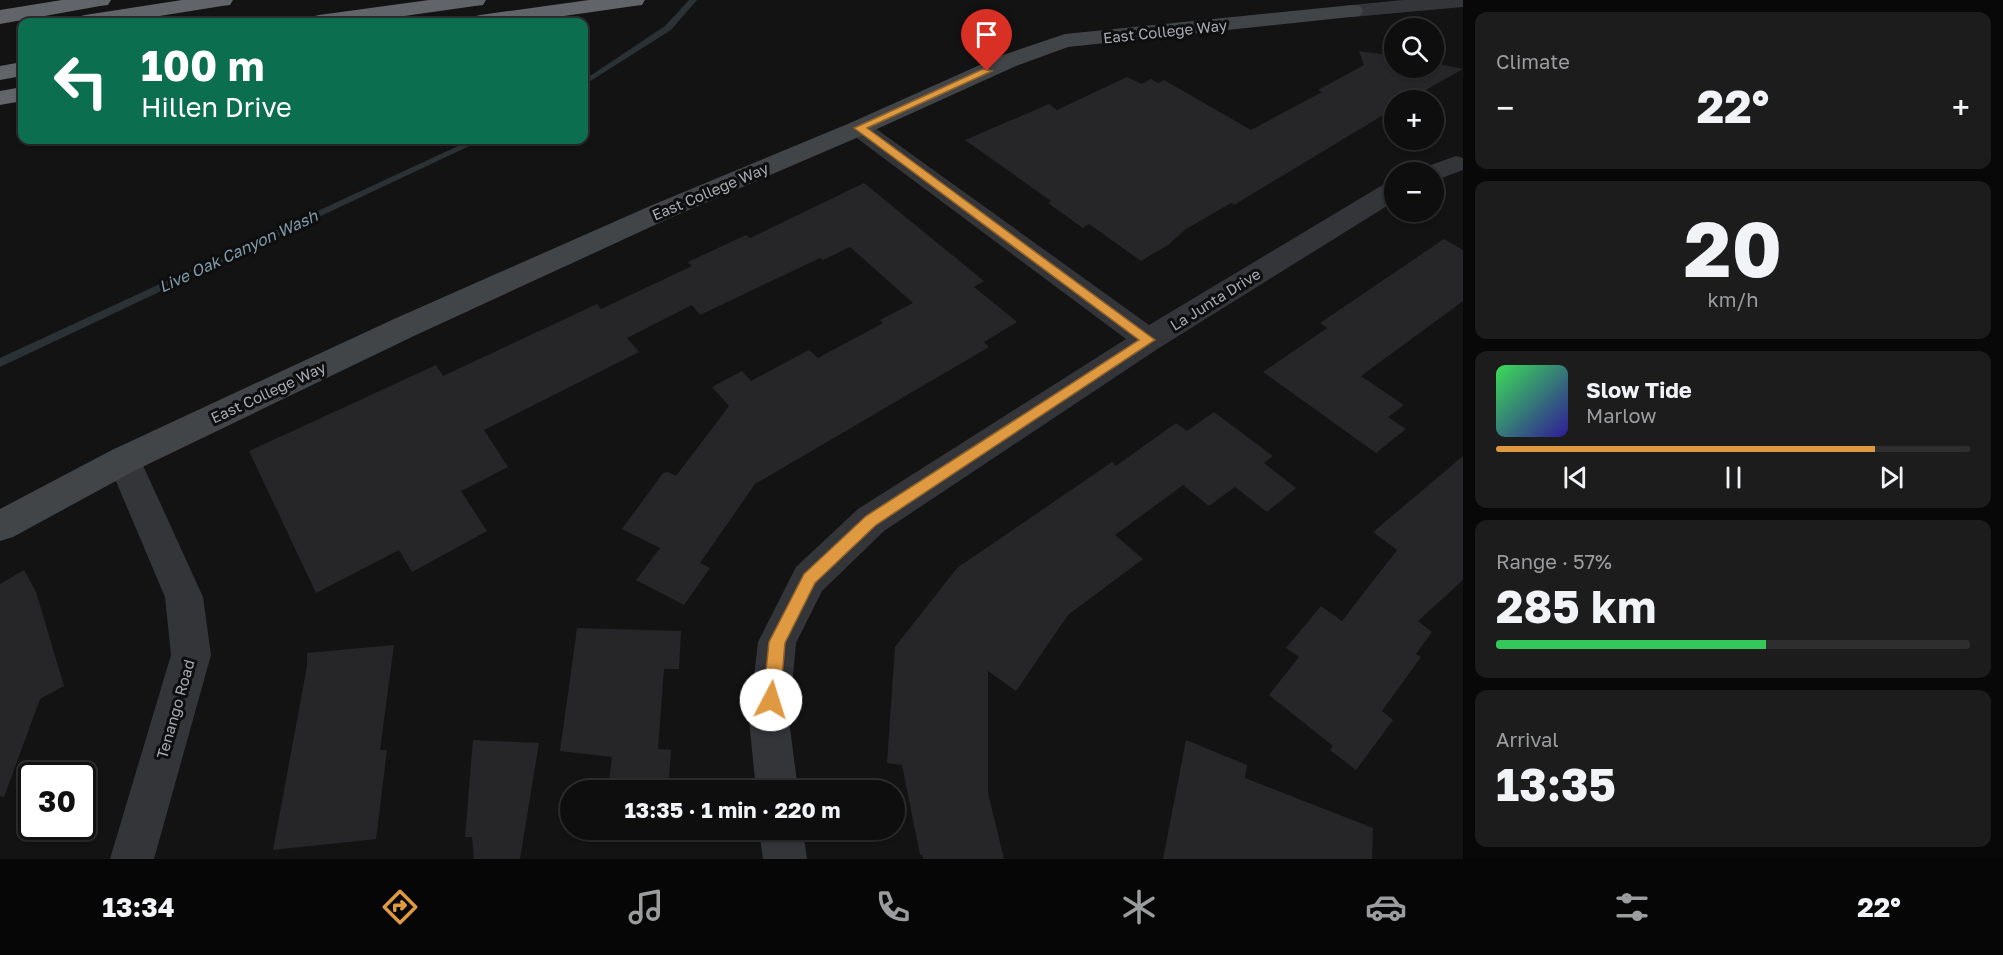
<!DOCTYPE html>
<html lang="en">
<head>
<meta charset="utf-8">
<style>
  body { margin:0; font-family:"Golos Text",sans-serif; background:#1c1c1d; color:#f1f3f6; height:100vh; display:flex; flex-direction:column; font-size:22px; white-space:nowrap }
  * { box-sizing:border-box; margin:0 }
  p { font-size:20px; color:#9b9c9e }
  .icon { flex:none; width:33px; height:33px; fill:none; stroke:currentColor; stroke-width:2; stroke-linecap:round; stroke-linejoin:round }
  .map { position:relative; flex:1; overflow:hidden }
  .panel { display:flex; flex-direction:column; gap:12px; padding:12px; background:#080808; width:540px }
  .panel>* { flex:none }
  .top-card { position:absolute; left:18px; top:18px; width:570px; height:126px; border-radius:12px; box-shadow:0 2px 4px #0004,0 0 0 2px #2e2e2f; background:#0b6e4f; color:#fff; overflow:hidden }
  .buttons { position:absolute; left:1384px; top:18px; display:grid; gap:12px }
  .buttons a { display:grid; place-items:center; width:60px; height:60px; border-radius:50%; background:#0e0e0f; box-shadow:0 2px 4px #0004,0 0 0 2px #2e2e2f; font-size:30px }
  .speed { position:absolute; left:18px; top:762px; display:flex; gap:12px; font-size:30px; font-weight:700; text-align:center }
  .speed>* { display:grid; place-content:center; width:78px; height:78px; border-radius:50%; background:#0e0e0f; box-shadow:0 2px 4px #0004,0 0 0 2px #2e2e2f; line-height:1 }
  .speed .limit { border:3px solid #111; border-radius:9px; background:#fff; color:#111 }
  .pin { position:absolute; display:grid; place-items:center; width:51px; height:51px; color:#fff; margin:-62px -26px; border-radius:50% 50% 50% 0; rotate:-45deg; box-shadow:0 0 6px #0007 }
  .pin .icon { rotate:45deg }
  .me { position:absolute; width:66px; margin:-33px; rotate:5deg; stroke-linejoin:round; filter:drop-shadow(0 0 4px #0008) }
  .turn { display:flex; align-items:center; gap:21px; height:126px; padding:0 24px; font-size:27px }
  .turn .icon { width:78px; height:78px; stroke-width:2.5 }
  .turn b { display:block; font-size:42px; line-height:51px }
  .big { font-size:45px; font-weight:700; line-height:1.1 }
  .panel .tile { flex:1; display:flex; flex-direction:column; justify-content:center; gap:9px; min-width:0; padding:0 21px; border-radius:12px; background:#1c1c1d }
  .panel .dial { align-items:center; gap:0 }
  .dial b { font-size:78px; line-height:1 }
  .song { display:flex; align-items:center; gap:18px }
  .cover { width:72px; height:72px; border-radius:9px; background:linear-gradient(135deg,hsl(130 70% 55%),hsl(250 70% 35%)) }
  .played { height:6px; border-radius:3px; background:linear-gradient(90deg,#de9941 80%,#2e2e2f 80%) }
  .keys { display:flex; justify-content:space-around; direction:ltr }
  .heat { display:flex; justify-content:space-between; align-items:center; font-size:33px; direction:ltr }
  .charge { height:9px; border-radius:4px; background:linear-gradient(90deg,#34c759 57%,#2e2e2f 0) }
  .trip { position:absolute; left:560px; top:780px; width:345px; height:60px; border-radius:30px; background:#0e0e0f; box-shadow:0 2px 4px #0004,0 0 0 2px #2e2e2f; font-weight:700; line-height:60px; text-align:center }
  .dock { display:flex; height:96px; justify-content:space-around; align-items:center; background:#060606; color:#9b9c9e }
  .dock .icon { width:42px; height:42px }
  .dock .selected { color:#de9941 }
  .dock b { font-size:27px; color:#f1f3f6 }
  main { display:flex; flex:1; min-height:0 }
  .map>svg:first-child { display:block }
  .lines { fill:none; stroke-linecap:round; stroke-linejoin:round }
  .stream { fill:#2a3236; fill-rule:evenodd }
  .building { fill:#262628 }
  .street { fill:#343539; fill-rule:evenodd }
  .secondary { fill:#424548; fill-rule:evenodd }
  .highway { fill:#616469; fill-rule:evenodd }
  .route { fill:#de9941; stroke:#90632a; stroke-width:1.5 }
  .labels { text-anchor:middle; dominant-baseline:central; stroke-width:6; stroke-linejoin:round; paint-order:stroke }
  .street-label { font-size:15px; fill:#a6abb3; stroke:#0e0e0f }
  .water-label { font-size:16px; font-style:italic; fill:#809bab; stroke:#0e0e0f }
</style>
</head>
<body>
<main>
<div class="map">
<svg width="1463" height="859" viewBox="0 0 1463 859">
  <rect width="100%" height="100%" fill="#131314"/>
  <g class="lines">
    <g class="stream">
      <path d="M689,0H697L671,30L584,85V80L665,26Z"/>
      <path d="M471,140H482L0,367V358Z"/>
    </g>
  </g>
  <g class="building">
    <path d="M1359,51L1395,56V68H1434V63L1463,69L1408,100H1395V108L1234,205L1231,203L1186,229L1168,245L1141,261L1089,224L1083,228L1048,203L1051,201L965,140L1049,104L1057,110L1127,77L1142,84L1151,79L1158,83L1164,80L1251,130L1322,92L1318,90L1364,65Z"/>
    <path d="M864,183L984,281L974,287L1017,322L984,342L989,347L755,484L700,563L710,568L684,605L636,580L660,548L622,529L663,473L668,472L676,476L729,406L712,387L742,371L751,381L809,350L818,358L883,323L880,320L913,303L850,247L823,260L820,258L700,315L692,305L627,338L639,352L484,430L508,467L461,491L487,531L412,572L399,550L316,593L249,451L436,365L443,376L597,304L601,309L692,266L688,262L746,235L750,238Z"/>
    <path d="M1444,239L1463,250V301L1361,376L1404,405L1388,417L1406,429L1376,453L1263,372L1327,328L1320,323Z"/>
    <path d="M1214,412L1273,456L1264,463L1296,488L1267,512L1235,487L1209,506L1183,485L1115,535L1143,559L1068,615L1016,691L988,671V793L1004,859H923L922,855H920L902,765L887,763L895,647L957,568L1112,462L1116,466L1176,423L1187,431Z"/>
    <path d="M1463,456V580L1418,621L1432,632L1416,654L1421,657L1382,711L1393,720L1356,770L1330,750L1333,746L1269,695L1299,657L1286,648L1321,606L1342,621L1397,550L1373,532Z"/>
    <path d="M24,570L36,592L64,686L40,699L4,797L0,796V584Z"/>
    <path d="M577,628L681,631L679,669H664L658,749L671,750L668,790H608L612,757L560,751Z"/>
    <path d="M394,645L380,750H387L376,839L273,850L307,666V653Z"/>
    <path d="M473,740L539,743L520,859H474L472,837H465Z"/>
    <path d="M1186,740L1247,765L1245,778L1373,828L1372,859H1163Z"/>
  </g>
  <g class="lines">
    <g class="street">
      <path d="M1403,0H1463V7L1352,17L1344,16L1341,11L1344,6L1352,5Z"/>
      <path d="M859,121L868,123L1149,325L1386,183L1395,181V201L1159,348L884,531L822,591L796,643L789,720L798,790H756L749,720L758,642L796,567L858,509L1126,339L850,133L847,128L850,123Z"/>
      <path d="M1456,156L1463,158V170L1434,181V172H1421L1425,167Z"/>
      <path d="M124,446L136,450L203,597L211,655L154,859H110L171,655L165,597L107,460L112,450Z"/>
      <path d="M759,830H803L807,859H763Z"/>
    </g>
    <path class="secondary" d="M1352,5L1360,6L1363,11L1360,16L1068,47L1016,66L868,133L670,218L416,335L136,470L13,537L0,541V509L112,450L394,319L650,206L850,123L1000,56L1065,34Z"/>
    <g class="highway">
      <path d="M62,0H111L108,5L100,6L0,24V10Z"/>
      <path d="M182,0H233L230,5L222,6L122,22H74L77,17L85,15Z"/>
      <path d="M429,0H486L483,5L475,6L362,22H308L311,17L319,15Z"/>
      <path d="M589,0H645L642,5L634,6L522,22H469L472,17L480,15Z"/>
      <path d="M22,62V76L0,80V66Z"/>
      <path d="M22,87V101L0,105V91Z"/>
    </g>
  </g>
  <path class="route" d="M983,69L992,71L867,128L1155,340L876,525L815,583L785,643L780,700L777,706L771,708L765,706L763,700L769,642L804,574L866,516L1139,340L854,128Z"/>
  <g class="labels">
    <g class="street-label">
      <text transform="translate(1165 31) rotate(-6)">East College Way</text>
      <text transform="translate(710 191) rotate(-23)">East College Way</text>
      <text transform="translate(1215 299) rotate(-32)">La Junta Drive</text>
      <text transform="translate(268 392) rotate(-25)">East College Way</text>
      <text transform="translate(175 709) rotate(-74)">Tenango Road</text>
    </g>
    <g class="water-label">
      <text transform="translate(238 251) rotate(-25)">Live Oak Canyon Wash</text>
    </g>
  </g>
</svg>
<div class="buttons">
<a><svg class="icon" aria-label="search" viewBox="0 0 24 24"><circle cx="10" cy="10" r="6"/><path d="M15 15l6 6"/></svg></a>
<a>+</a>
<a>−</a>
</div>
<div class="speed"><div class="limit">30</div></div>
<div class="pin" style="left:987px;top:71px;background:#d93025"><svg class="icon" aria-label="arrive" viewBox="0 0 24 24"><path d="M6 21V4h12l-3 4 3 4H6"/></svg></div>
<svg class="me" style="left:771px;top:700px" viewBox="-20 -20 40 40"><circle r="19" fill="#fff"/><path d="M0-13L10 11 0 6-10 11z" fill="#de9941"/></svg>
<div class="trip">13:35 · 1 min · 220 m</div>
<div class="top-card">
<div class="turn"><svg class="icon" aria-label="left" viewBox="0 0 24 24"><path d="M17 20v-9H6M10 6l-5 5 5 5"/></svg><div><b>100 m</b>Hillen Drive</div></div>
</div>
</div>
<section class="panel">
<div class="tile"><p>Climate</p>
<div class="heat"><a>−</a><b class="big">22°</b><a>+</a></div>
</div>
<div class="tile dial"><b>20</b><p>km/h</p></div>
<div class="tile">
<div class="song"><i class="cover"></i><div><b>Slow Tide</b><p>Marlow</p></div></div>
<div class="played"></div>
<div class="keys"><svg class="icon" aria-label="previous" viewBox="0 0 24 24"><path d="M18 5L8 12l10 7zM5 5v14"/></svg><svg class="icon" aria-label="pause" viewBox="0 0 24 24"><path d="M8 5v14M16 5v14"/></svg><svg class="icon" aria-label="next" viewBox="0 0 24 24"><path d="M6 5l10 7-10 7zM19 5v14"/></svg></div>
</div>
<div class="tile"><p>Range · 57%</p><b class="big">285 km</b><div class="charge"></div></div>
<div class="tile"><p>Arrival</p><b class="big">13:35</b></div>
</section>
</main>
<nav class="dock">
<b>13:34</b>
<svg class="icon selected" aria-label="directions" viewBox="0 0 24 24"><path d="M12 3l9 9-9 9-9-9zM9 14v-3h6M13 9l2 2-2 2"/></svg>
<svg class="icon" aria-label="music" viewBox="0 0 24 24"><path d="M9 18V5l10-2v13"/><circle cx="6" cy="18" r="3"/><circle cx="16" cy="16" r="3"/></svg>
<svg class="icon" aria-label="phone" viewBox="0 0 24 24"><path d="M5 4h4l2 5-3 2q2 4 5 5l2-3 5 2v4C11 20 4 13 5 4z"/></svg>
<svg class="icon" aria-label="climate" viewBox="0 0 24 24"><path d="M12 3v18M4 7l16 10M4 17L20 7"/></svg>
<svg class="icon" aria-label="car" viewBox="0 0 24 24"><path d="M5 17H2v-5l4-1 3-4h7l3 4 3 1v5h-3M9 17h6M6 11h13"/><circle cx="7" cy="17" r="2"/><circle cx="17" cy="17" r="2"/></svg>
<svg class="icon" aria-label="filters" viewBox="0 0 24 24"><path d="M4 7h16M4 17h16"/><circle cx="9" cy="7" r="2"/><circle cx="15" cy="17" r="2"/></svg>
<b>22°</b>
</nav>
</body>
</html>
